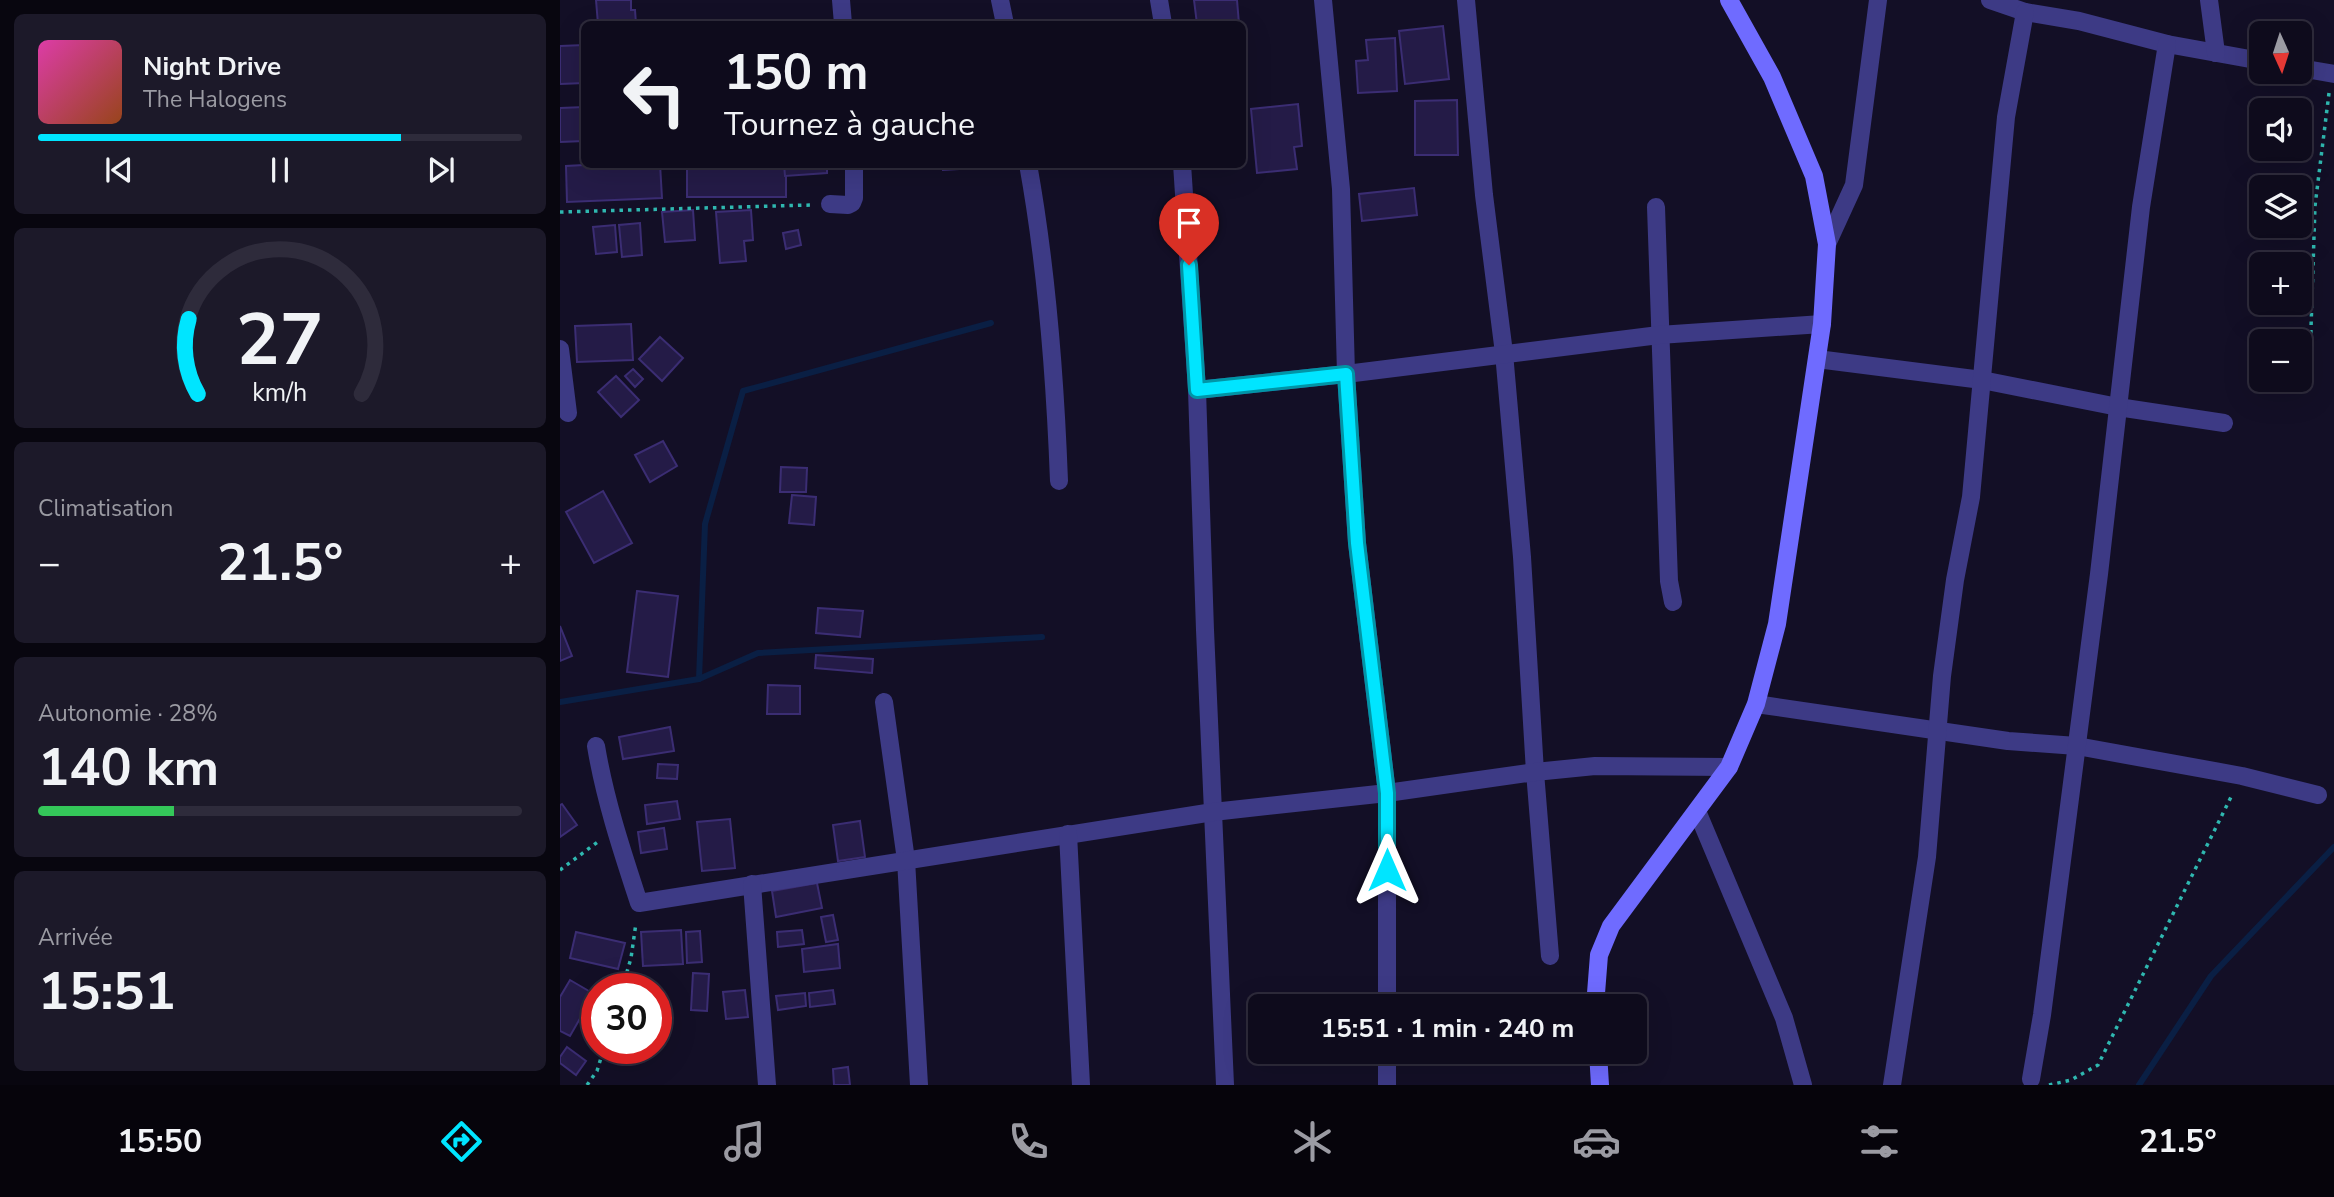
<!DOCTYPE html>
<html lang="fr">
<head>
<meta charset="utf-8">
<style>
  body { margin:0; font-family:"Nunito Sans",sans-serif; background:#1c1929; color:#f1f3f6; height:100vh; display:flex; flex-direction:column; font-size:26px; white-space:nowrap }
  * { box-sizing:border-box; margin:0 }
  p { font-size:23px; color:#9b9ba3 }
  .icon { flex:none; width:38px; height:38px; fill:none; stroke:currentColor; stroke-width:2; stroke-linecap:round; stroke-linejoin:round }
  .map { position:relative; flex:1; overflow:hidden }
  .sheet { display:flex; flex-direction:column; gap:14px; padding:14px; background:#08060f; width:560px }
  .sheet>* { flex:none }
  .guide { position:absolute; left:21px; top:21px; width:665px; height:147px; border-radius:10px; box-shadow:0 7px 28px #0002,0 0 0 2px #2e2b3b; background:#0e0b1c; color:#f1f3f6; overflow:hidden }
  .needle { width:46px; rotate:177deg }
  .controls { position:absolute; left:1689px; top:21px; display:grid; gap:14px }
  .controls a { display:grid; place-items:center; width:63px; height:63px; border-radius:10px; background:#0e0b1c; box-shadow:0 7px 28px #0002,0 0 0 2px #2e2b3b; font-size:35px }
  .speed { position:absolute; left:21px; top:973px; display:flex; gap:14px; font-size:35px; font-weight:700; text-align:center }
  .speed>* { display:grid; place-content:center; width:91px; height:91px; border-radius:50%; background:#0e0b1c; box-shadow:0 7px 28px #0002,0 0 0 2px #2e2b3b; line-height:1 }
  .speed .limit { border:10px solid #d22; background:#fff; color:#111 }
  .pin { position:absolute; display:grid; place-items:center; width:60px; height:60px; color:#fff; margin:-72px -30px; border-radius:50% 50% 50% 0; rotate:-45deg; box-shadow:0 0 7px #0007 }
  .pin .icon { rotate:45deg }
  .me { position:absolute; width:77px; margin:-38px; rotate:0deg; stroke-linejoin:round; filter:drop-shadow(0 0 5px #0008) }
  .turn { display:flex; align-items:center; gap:24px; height:147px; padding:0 28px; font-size:32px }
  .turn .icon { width:91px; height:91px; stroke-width:2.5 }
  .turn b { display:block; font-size:49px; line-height:60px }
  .big { font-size:52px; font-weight:700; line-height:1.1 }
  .sheet .widget { flex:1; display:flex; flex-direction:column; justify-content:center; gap:10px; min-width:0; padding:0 24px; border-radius:10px; background:#1c1929 }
  .sheet .dial { align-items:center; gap:0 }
  .dial svg { height:182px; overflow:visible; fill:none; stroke:#2e2b3b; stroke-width:7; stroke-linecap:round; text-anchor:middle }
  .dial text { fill:#f1f3f6; stroke:none }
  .song { display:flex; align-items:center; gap:21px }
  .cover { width:84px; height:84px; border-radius:10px; background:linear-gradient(135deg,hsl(320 70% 55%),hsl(20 70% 35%)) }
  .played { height:7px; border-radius:4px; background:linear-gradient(90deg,#00e5ff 75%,#2e2b3b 75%) }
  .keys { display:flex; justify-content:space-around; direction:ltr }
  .heat { display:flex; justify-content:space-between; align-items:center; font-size:38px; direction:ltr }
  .charge { height:10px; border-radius:5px; background:linear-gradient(90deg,#34c759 28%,#2e2b3b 0) }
  .trip { position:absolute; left:688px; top:994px; width:399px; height:70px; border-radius:10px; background:#0e0b1c; box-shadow:0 7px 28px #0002,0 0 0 2px #2e2b3b; font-weight:700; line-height:70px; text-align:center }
  .tab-bar { display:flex; height:112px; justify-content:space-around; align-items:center; background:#06040b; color:#9b9ba3 }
  .tab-bar .icon { width:49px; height:49px }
  .tab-bar .selected { color:#00e5ff }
  .tab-bar b { font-size:32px; color:#f1f3f6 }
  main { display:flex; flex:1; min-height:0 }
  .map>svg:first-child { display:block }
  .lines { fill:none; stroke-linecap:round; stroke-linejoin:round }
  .stream { stroke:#0a1f44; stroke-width:6 }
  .building { fill:#241b47; stroke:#3b2d73; stroke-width:2 }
  .path { stroke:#2fb8b0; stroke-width:3.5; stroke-dasharray:3.5 5; stroke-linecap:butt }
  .street { stroke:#3d3a85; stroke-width:18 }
  .secondary { stroke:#6f6bff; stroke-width:18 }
  .route-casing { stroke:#0095a6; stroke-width:18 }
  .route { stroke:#00e5ff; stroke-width:12 }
</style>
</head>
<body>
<main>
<section class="sheet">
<div class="widget">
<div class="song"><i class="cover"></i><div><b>Night Drive</b><p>The Halogens</p></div></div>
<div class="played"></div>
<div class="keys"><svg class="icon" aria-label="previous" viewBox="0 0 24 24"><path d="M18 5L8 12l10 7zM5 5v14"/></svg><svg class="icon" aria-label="pause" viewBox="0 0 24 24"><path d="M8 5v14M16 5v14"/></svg><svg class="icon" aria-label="next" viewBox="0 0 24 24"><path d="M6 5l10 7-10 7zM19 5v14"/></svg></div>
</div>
<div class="widget dial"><svg viewBox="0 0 100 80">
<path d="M14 69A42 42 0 1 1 86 69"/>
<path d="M14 69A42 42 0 0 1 10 36" stroke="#00e5ff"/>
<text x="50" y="56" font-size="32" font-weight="700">27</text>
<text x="50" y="72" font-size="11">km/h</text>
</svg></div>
<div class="widget"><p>Climatisation</p>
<div class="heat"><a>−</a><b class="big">21.5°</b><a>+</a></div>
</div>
<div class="widget"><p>Autonomie · 28%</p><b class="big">140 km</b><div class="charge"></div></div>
<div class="widget"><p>Arrivée</p><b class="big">15:51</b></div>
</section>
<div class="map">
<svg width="1774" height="1085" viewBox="0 0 1774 1085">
  <rect width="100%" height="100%" fill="#130f26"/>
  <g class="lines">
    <g class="stream">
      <path d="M139,679L145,524L183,391L431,323"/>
      <path d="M0,702L139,679L198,653L482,637"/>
      <path d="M1579,1085L1651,976L1774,847"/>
    </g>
  </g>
  <g class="building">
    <path d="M36,0H71V10H75L76,24H38Z"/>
    <path d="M634,0H677L679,24H637Z"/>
    <path d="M883,26L889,79L845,84L839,31Z"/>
    <path d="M835,38L837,91L798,93L796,61L808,60L806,40Z"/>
    <path d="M24,45V83L0,84V46Z"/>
    <path d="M897,100L898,155H855V101Z"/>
    <path d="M738,104L742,146L734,147L737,169L697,173L691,109Z"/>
    <path d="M24,107V141L0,142V108Z"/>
    <path d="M43,164H100L102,198L7,202L6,166Z"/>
    <rect x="127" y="164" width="99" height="33"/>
    <path d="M224,164H267V173L225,176Z"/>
    <path d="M383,164H451V166L383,170Z"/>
    <path d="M854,188L857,215L802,221L799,194Z"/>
    <path d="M133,210L135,240L105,242L102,212Z"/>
    <path d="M191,210L193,240L184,241L186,261L160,263L156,212Z"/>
    <path d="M80,223L82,255L62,257L59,225Z"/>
    <path d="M55,225L57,252L36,254L33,227Z"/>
    <path d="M238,230L241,245L226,249L223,233Z"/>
    <path d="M71,324L73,360L17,362L15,326Z"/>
    <path d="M100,337L123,358L102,381L79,359Z"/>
    <path d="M73,369L83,379L75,387L65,376Z"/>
    <path d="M56,376L79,400L61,417L38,392Z"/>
    <path d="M103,441L117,466L90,482L75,455Z"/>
    <path d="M221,467L247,468L246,492H220Z"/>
    <path d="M43,491L72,543L34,563L6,512Z"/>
    <path d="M232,495L256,497L254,525L229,523Z"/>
    <path d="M77,591L118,596L108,677L67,672Z"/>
    <path d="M258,608L303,611L300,637L256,633Z"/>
    <path d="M0,626L12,656L0,661Z"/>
    <path d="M256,655L313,659L312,673L255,668Z"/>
    <path d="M208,685L240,686V714H207Z"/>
    <path d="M110,727L114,751L63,759L59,737Z"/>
    <path d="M98,764L118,765L117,779L97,778Z"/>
    <path d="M117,801L120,819L87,824L85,805Z"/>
    <path d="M2,804L17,825L0,837V805Z"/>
    <path d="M170,819L175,868L142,871L137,822Z"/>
    <path d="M300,821L305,857L278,861L273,825Z"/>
    <path d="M104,828L107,849L81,853L78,832Z"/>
    <path d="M257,883L262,908L216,917L212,891Z"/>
    <path d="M273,915L278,940L266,942L261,917Z"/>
    <path d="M121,930L123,964L83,966L81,932Z"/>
    <path d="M242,930L244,944L218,947L217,932Z"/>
    <path d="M140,931L142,962L127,963L126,932Z"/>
    <path d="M16,932L65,943L58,969L10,958Z"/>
    <path d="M278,944L280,968L244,972L242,949Z"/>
    <path d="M133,973L149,974L147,1011L131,1010Z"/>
    <path d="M10,980L34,994L10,1036L0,1031V997Z"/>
    <path d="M185,990L188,1017L166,1019L163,992Z"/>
    <path d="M273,990L275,1004L250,1007L249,993Z"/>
    <path d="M245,993L246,1006L218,1010L216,996Z"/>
    <path d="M7,1047L26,1061L16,1075L0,1063V1057Z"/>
    <path d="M288,1067L290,1085H274L273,1069Z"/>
  </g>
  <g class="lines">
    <g class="path">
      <path d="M0,212L251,205"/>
      <path d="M1750,359L1755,206L1769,93"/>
      <path d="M0,870L39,841"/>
      <path d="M62,989L71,958L76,923"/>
      <path d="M27,1085L37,1071L44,1048"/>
      <path d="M1489,1085L1511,1080L1538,1065L1672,795"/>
    </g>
    <g class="street">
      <path d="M281,0L283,24"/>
      <path d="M440,0L445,24"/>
      <path d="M599,0L603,24"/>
      <path d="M763,0L781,189L786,374L797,543L827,793V1006"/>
      <path d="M906,0L924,195L944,353L962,557L975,772L990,956"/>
      <path d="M1430,0L1465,12L1519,21L1607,44L1701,61"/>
      <path d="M1649,0L1656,53"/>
      <path d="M1740,68L1774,74"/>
      <path d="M468,164C487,269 495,375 499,481"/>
      <path d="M622,164L637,390L645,630L665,1085"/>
      <path d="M270,204L288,205L292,203L294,198V164"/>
      <path d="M1096,207L1109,581L1113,602"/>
      <path d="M1267,244L1294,185L1318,0"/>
      <path d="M0,349L8,413"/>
      <path d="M1257,359L1422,380L1558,407L1664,423"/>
      <path d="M637,390L786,374L1099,335L1262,324"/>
      <path d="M324,702L346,860L359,1085"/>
      <path d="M1196,704L1448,741L1517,746L1682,776L1758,795"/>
      <path d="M36,746C45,800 62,851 79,903L653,812L827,793L975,772L1035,766L1169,767"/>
      <path d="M1137,811L1224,1018L1243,1085"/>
      <path d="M508,834L521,1085"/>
      <path d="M192,884L207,1085"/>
      <path d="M827,1052V1085"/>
      <path d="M1471,1079L1482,1015L1539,574L1581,207L1607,44"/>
      <path d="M1332,1085L1367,857L1382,676L1395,580L1411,497L1446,117L1465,12"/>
    </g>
    <g class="secondary">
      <path d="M1035,1006L1039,955L1051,926L1169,767L1196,704L1217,624L1262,324L1267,244L1254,176L1212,77L1169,0"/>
      <path d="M1038,1052L1040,1085"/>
    </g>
  </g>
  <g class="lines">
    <defs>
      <path id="route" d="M629,265L637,390L786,374L797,543L827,793V870"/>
    </defs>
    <use href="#route" class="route-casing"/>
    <use href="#route" class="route"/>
  </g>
</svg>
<div class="controls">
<a><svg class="needle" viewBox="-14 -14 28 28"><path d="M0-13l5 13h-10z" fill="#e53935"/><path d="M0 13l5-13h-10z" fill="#9b9ba3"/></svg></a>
<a><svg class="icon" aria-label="sound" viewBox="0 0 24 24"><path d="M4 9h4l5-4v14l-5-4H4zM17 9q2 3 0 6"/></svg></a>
<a><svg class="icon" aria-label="layers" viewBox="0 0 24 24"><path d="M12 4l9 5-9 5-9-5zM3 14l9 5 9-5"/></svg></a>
<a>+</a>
<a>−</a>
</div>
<div class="speed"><div class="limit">30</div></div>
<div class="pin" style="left:629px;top:265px;background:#d93025"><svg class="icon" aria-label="arrive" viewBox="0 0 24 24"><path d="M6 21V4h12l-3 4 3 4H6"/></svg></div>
<svg class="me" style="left:827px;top:870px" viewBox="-20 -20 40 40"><path d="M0-17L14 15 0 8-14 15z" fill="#00e5ff" stroke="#fff" stroke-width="4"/></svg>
<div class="trip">15:51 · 1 min · 240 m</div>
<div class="guide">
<div class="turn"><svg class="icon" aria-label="left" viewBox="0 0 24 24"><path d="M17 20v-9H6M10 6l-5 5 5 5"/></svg><div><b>150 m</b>Tournez à gauche</div></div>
</div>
</div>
</main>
<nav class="tab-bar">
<b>15:50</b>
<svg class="icon selected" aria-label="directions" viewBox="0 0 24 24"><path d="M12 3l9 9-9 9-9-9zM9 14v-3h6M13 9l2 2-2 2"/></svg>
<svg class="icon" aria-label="music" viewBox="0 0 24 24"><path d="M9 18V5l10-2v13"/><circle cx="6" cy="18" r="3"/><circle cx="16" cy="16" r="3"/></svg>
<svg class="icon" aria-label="phone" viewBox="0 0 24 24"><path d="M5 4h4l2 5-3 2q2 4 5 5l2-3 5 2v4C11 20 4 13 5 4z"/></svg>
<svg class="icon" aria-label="climate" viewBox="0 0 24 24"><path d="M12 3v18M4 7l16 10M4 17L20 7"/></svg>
<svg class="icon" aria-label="car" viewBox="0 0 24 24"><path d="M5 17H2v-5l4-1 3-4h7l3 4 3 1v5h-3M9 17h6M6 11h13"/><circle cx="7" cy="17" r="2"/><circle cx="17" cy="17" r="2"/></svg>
<svg class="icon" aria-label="filters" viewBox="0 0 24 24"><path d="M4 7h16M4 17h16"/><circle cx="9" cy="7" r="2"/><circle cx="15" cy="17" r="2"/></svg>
<b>21.5°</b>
</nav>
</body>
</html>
